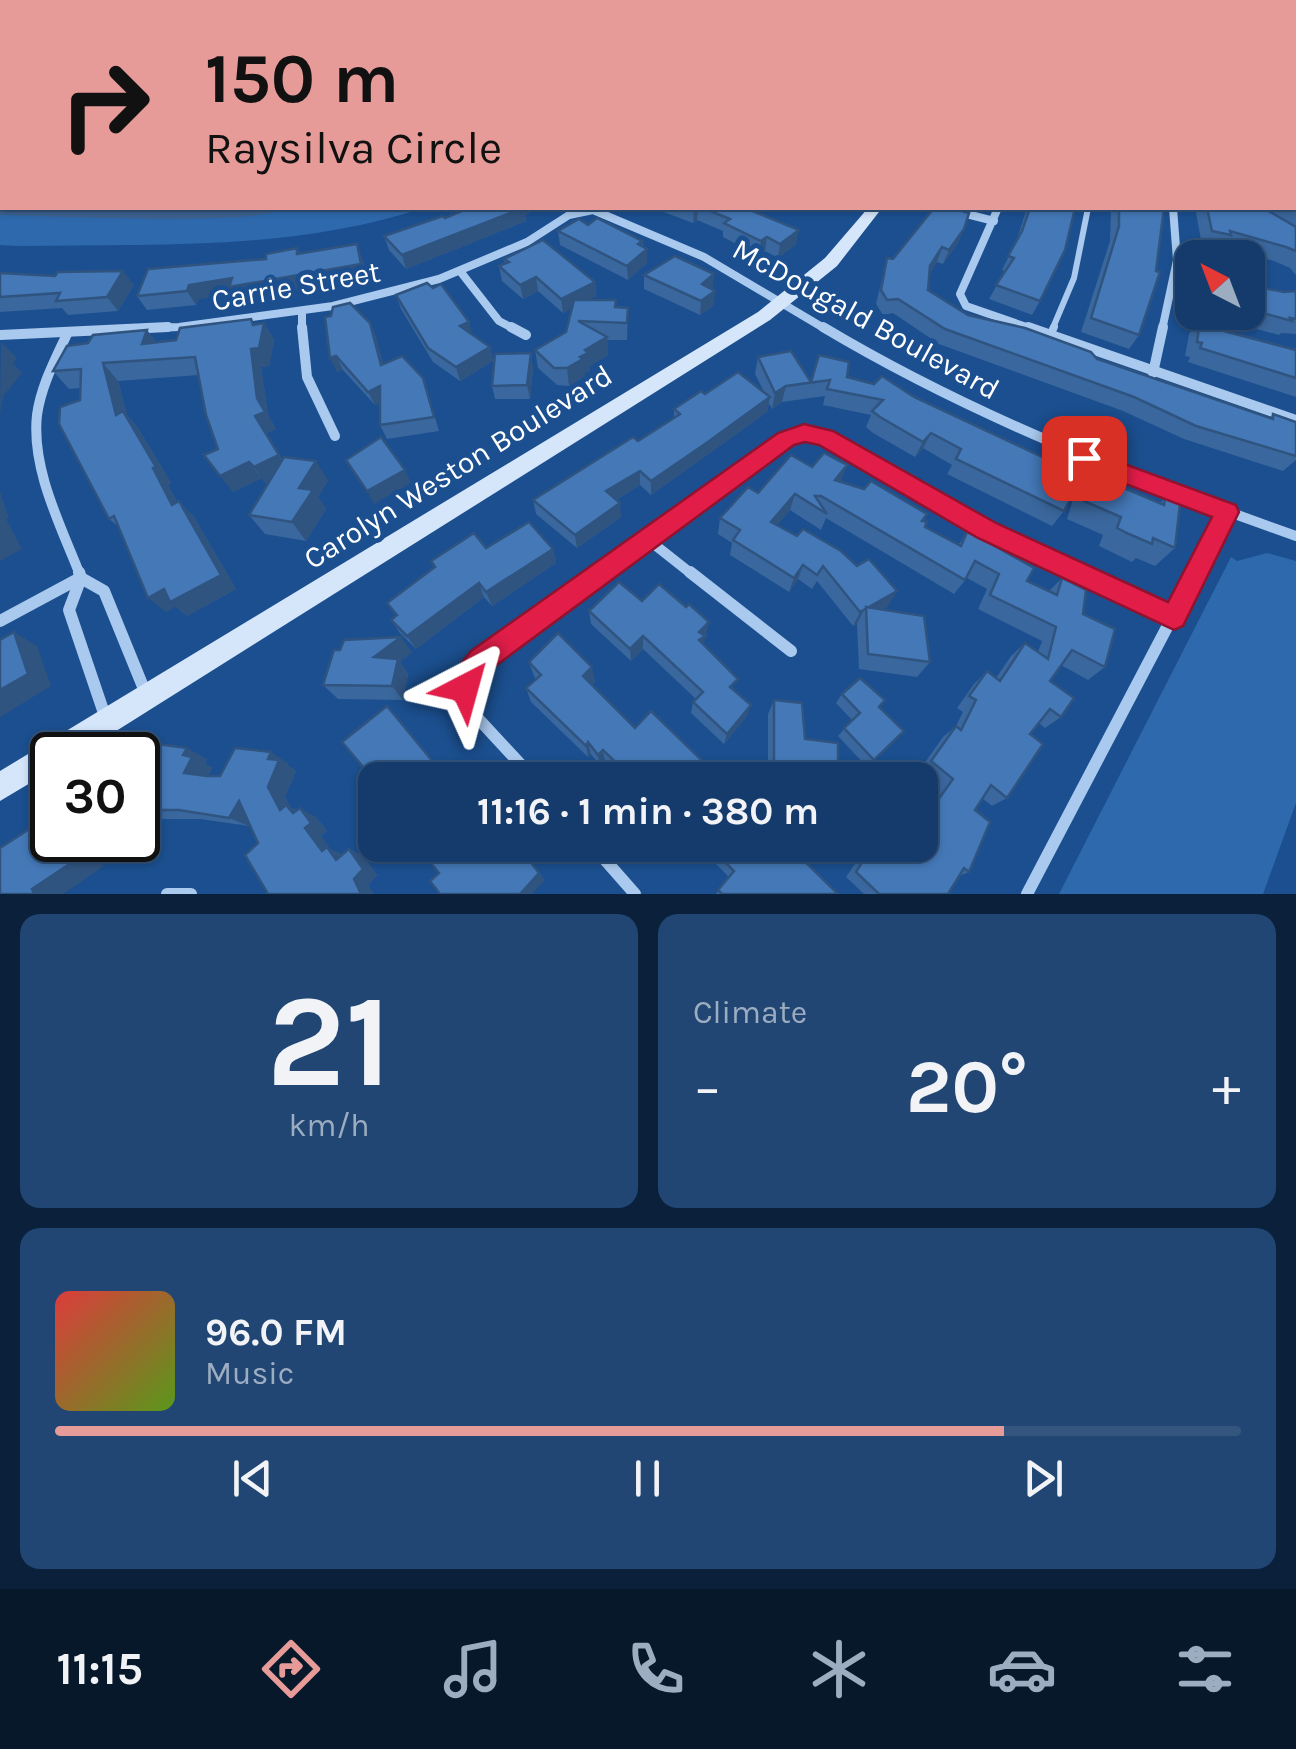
<!DOCTYPE html>
<html lang="en">
<head>
<meta charset="utf-8">
<style>
  body { margin:0; font-family:Karla,sans-serif; background:#214673; color:#f1f3f6; height:100vh; display:flex; flex-direction:column; font-size:38px; white-space:nowrap }
  * { box-sizing:border-box; margin:0 }
  p { font-size:32px; color:#9dadc1 }
  .icon { flex:none; width:55px; height:55px; fill:none; stroke:currentColor; stroke-width:2; stroke-linecap:round; stroke-linejoin:round }
  .map { position:relative; height:894px; overflow:hidden }
  .panel { display:flex; flex-direction:column; gap:20px; padding:20px; background:#0b203b; flex:1 }
  .panel>* { flex:none }
  .guide { position:absolute; left:0px; top:0px; width:1298px; height:210px; box-shadow:0 2px 8px #0004,0 0 0 2px #33557e; background:#e69b98; color:#111; overflow:hidden }
  .needle { width:65px; rotate:318deg }
  .buttons { position:absolute; left:1175px; top:240px; display:grid; gap:20px }
  .buttons a { display:grid; place-items:center; width:90px; height:90px; border-radius:20px; background:#143b6b; box-shadow:0 2px 8px #0004,0 0 0 2px #33557e; font-size:50px }
  .speed { position:absolute; left:30px; top:732px; display:flex; gap:20px; font-size:50px; font-weight:700; text-align:center }
  .speed>* { display:grid; place-content:center; width:130px; height:130px; border-radius:50%; background:#143b6b; box-shadow:0 2px 8px #0004,0 0 0 2px #33557e; line-height:1 }
  .speed .limit { border:5px solid #111; border-radius:15px; background:#fff; color:#111 }
  .pin { position:absolute; display:grid; place-items:center; width:85px; height:85px; color:#fff; margin:-42px; border-radius:20px; box-shadow:0 5px 15px #0006 }
  .me { position:absolute; width:110px; margin:-55px; rotate:39deg; stroke-linejoin:round; filter:drop-shadow(0 0 8px #0008) }
  .turn { display:flex; align-items:center; gap:35px; height:210px; padding:0 40px; font-size:45px }
  .turn .icon { width:130px; height:130px; stroke-width:2.5 }
  .turn b { display:block; font-size:70px; line-height:85px }
  .big { font-size:75px; font-weight:700; line-height:1.1 }
  .panel .widget { flex:1; display:flex; flex-direction:column; justify-content:center; gap:15px; min-width:0; padding:0 35px; border-radius:20px; background:#214673 }
  .panel .dial { align-items:center; gap:0 }
  .dial b { font-size:130px; line-height:1 }
  .song { display:flex; align-items:center; gap:30px }
  .cover { width:120px; height:120px; border-radius:15px; background:linear-gradient(135deg,hsl(0 70% 55%),hsl(90 70% 35%)) }
  .played { height:10px; border-radius:5px; background:linear-gradient(90deg,#e69b98 80%,#33557e 80%) }
  .keys { display:flex; justify-content:space-around; direction:ltr }
  .heat { display:flex; justify-content:space-between; align-items:center; font-size:55px; direction:ltr }
  .panel .tiles { flex:1; display:grid; gap:20px; grid-template-columns:1fr 1fr }
  .widget:last-child { grid-column:span 2 }
  .trip { position:absolute; left:358px; top:762px; width:580px; height:100px; border-radius:20px; background:#143b6b; box-shadow:0 2px 8px #0004,0 0 0 2px #33557e; font-weight:700; line-height:100px; text-align:center }
  .tab-bar { display:flex; height:160px; justify-content:space-around; align-items:center; background:#08182b; color:#9dadc1 }
  .tab-bar .icon { width:70px; height:70px }
  .tab-bar .selected { color:#e69b98 }
  .tab-bar b { font-size:45px; color:#f1f3f6 }
  .map>svg:first-child { display:block }
  .green { fill:#2e69ad }
  .lines { fill:none; stroke-linecap:round; stroke-linejoin:round }
  .river { fill:#3c6290; fill-rule:evenodd }
  .lane-far2 { stroke:#a9c9ee; stroke-width:4 }
  .lane-far1 { stroke:#a9c9ee; stroke-width:6 }
  .lane { stroke:#a9c9ee; stroke-width:8 }
  .street-far2 { stroke:#a9c9ee; stroke-width:8 }
  .street-far1 { stroke:#a9c9ee; stroke-width:10 }
  .street { stroke:#a9c9ee; stroke-width:12 }
  .secondary { fill:#d6e6fa; fill-rule:evenodd }
  .wall { fill:#3a679d }
  .shaded-wall { fill:#305480 }
  .building { fill:#4478b7; stroke:#305480; stroke-width:2.5 }
  .route { fill:#e11d48; stroke:#92132f; stroke-width:2.5 }
  .labels { text-anchor:middle; dominant-baseline:central; stroke-width:10; stroke-linejoin:round; paint-order:stroke }
  .street-label { font-size:30px; fill:#fff; stroke:#1b4f8f }
</style>
</head>
<body>
<div class="map">
<svg width="1296" height="894" viewBox="0 0 1296 894">
  <rect width="100%" height="100%" fill="#1b4f8f"/>
  <g class="green">
    <path d="M0,0H730L2,2V208H423C294,251 152,244 18,246L0,245Z"/>
    <path d="M1267,553L1296,561V803L1263,894H1059L1231,557L1237,561Z"/>
  </g>
  <g class="lines">
    <path class="river" d="M0,201L2,208H283C266,226 40,216 0,215Z"/>
    <g class="lane-far2">
      <path d="M812,0L833,2"/>
      <path d="M864,0L873,1"/>
      <path d="M1247,0L1285,2"/>
    </g>
    <path class="lane-far1" d="M1052,330L1074,278L1088,208"/>
    <path class="lane" d="M1050,336L1054,327"/>
    <g class="street-far2">
      <path d="M943,208L994,221"/>
      <path d="M998,208L960,294L966,306L1035,330"/>
      <path d="M1177,260L1192,264"/>
      <path d="M460,271L499,321L516,330"/>
      <path d="M112,330L179,327L333,306L439,279L527,242L569,215L593,210L704,257L827,330"/>
      <path d="M302,330V311"/>
      <path d="M1162,330L1177,260L1173,208"/>
    </g>
    <g class="street-far1">
      <path d="M302,327L307,377L335,436"/>
      <path d="M511,327L526,335"/>
      <path d="M823,327C972,416 1132,478 1296,536"/>
      <path d="M1028,327L1296,420"/>
      <path d="M67,334C55,360 41,386 37,415C31,469 61,526 80,575"/>
      <path d="M0,335L168,327"/>
      <path d="M1153,373L1163,327"/>
      <path d="M650,541L693,575"/>
      <path d="M602,575L795,435L825,437L987,530L1082,575"/>
      <path d="M1194,575L1227,512"/>
    </g>
    <g class="street">
      <path d="M79,572L81,578L104,591L146,694"/>
      <path d="M690,572L791,651"/>
      <path d="M1076,572L1174,618"/>
      <path d="M81,578L69,610L106,719"/>
      <path d="M0,621L80,578"/>
      <path d="M535,780L473,713L465,688L475,666L605,572"/>
      <path d="M592,845L635,894"/>
      <path d="M167,894H191"/>
      <path d="M1027,894L1196,572"/>
    </g>
    <g class="secondary">
      <rect x="1295" y="86" width="1" height="8"/>
      <path d="M868,208H882L837,266L770,320L78,755H52V770L0,801V771L758,312L825,258Z"/>
    </g>
  </g>
  <g class="wall">
    <path d="M1038,0H1178L1176,2H1039Z"/>
    <path d="M1296,153V275L1290,268L1274,261L1222,246L1220,250L1202,245L1195,208H1295Z"/>
    <path d="M469,208H539L525,215L526,221L406,269L389,250L384,236L445,218Z"/>
    <path d="M653,208H745L796,244L778,258L765,251L759,256L723,237V231L697,220L693,223Z"/>
    <path d="M1027,208H1075L1040,301L1032,315L989,299L1005,271L1002,270L1016,242Z"/>
    <path d="M1111,208H1164L1139,335L1129,349L1081,332L1110,241Z"/>
    <path d="M588,225L642,241L647,263L628,280L560,245L558,231Z"/>
    <path d="M964,229L958,243L943,264L937,262L930,273L928,290L968,315L1269,418L1273,414L1296,422V460L1283,471L1184,439L1123,411L939,344L893,313L883,315L876,304L887,258L893,259Z"/>
    <path d="M297,248L300,254L362,258L367,278L237,301L233,293L198,299L196,305L147,310L137,296Z"/>
    <path d="M504,259L595,282L596,296L588,300H616V307L628,308L627,340H607L608,355L590,366V371L585,373V376L569,386L557,385L538,368L535,350L566,332L572,308L563,313L538,291L523,299L502,281L499,266L505,264Z"/>
    <path d="M0,273L134,285L118,311L68,315L62,308L0,312Z"/>
    <path d="M644,275L713,288L714,305L700,315L644,289Z"/>
    <path d="M1248,285L1284,292L1296,291V334L1281,333L1279,335L1223,320V312H1248Z"/>
    <path d="M396,295L469,322L472,335L490,347L493,361L460,381L433,362L401,309Z"/>
    <path d="M325,317L370,323L376,337L383,364L423,378L439,431L387,439L380,425V403L375,405L343,370L337,372Z"/>
    <path d="M1200,320L1224,331L1296,350V397L1188,362L1190,357L1185,356L1189,334Z"/>
    <path d="M264,323L274,340L269,366L261,367L268,415L276,429L266,433L282,459L328,480L318,497L326,509L306,541L265,534L249,515L269,482L266,484L262,478L233,492L218,449L199,375L118,381L127,415L138,428L171,483L168,485L177,502L194,517L236,589L187,616L175,606L166,612L119,527L109,519L80,400V388L69,389L53,371L88,343L147,330L156,342L176,340Z"/>
    <path d="M758,357L811,382L847,377L1064,511L1052,526L947,474L952,465L923,448L915,457L873,433L866,427L871,415L823,405L825,396L782,402L772,409L769,403L767,412L651,495L640,485L616,500L621,517L577,548L536,514L533,500L638,441L674,418V409L705,394L764,392L755,374Z"/>
    <path d="M533,367L530,399H495L492,386Z"/>
    <path d="M812,467L923,521L925,527L959,544L967,532L1027,581L1049,591L1062,578L1083,614L1105,667L1088,680L1061,665L1050,681L1061,717L1045,728L1039,723L1030,734L1007,798L992,806L983,799L975,810L969,872L959,876L948,894H864L846,877L868,845H920V816L940,788L919,771L943,737L956,726L963,712L957,708L974,684L987,671L996,678L1011,656L1025,643L1038,652L1042,641L978,609L987,589L967,578L954,594L826,518L821,530L790,510L777,525L888,606L881,610L930,662L917,677L859,669L857,624L853,626L817,581L812,589L798,579L789,592L730,555L732,543L718,534L720,518L758,493Z"/>
    <path d="M1091,474L1160,503L1165,498L1175,548L1155,566L1136,558L1132,562L1099,546L1103,535L1067,519L1075,493Z"/>
    <path d="M486,548L553,549L556,563L492,606L484,597L416,649L400,633L391,620L396,616L387,603L434,568L431,561Z"/>
    <path d="M642,601L686,607L707,635L704,638L703,644L735,691L747,716L724,744L691,713L693,702L696,699L643,649L631,661L591,624L589,611Z"/>
    <path d="M412,652L400,662L408,674L403,700L338,699L323,685Z"/>
    <path d="M529,662L595,681L591,685L635,728L722,780H624L605,762L600,766L591,754L588,757L531,702L526,688L536,679L534,676Z"/>
    <path d="M842,694L879,707L904,731L867,767L838,736L852,720L836,703Z"/>
    <path d="M774,700L805,739L838,780H768V714Z"/>
    <path d="M207,759L205,764L212,768L208,776H220L288,763L287,765L296,771L285,797L291,808L316,817L327,831L321,836L330,849L343,855L349,849L363,856L377,875L368,885L373,894H268L258,843L250,824L249,826L200,819H159L138,811V805L143,793L138,791V777Z"/>
    <path d="M710,845H788L838,894H716L729,877L708,856L712,847Z"/>
  </g>
  <g class="shaded-wall">
    <path d="M519,208H539L525,215L526,221L406,269L402,255Z"/>
    <path d="M696,208H698L697,220L693,223L694,209Z"/>
    <path d="M964,229L958,243L943,264L949,250Z"/>
    <path d="M799,230L796,244L778,258L780,244Z"/>
    <path d="M767,237L765,251L759,256L761,241Z"/>
    <path d="M642,241V253L647,249V263L628,280L627,266L638,244Z"/>
    <path d="M357,244L362,258L367,278L237,301L233,293L198,299L196,305L187,291L189,285L232,278Z"/>
    <path d="M942,247L937,262L925,281L930,266Z"/>
    <path d="M123,271L134,285L118,311L107,297Z"/>
    <path d="M714,274L713,288L701,298L702,284Z"/>
    <path d="M536,277L538,291L523,299L520,285Z"/>
    <path d="M595,282L596,296L563,313L561,299Z"/>
    <path d="M715,291L714,305L700,315L701,301Z"/>
    <path d="M251,319L261,337L264,323L274,340L269,366L261,367L268,415L276,429L266,433L290,472L266,484L254,467L257,398L251,349Z"/>
    <path d="M469,322L473,337L460,326Z"/>
    <path d="M370,323L376,337L387,379L381,365Z"/>
    <path d="M147,330L160,348L142,344Z"/>
    <path d="M607,337L608,355L590,366V371L585,373V376L569,386L567,368L580,357L585,350Z"/>
    <path d="M1,342L17,358L13,363L22,373L3,396L0,414Z"/>
    <path d="M490,347L493,361L460,381L456,367Z"/>
    <path d="M531,353L533,367L530,399L527,385Z"/>
    <path d="M336,356L343,370L337,372L330,358Z"/>
    <path d="M103,363L118,381L127,415L138,428L171,483L168,485L187,521L172,505L116,415Z"/>
    <path d="M380,386L386,400L375,405L368,392Z"/>
    <path d="M786,386L782,402L772,409L775,393Z"/>
    <path d="M770,397L767,412L651,495V481Z"/>
    <path d="M931,433L923,448L915,457L923,442Z"/>
    <path d="M316,461L328,480L318,497L326,509L306,541L292,522L299,488Z"/>
    <path d="M249,462L262,478L233,492L220,476Z"/>
    <path d="M847,465L841,481L835,480Z"/>
    <path d="M405,470L411,483L374,504L367,491Z"/>
    <path d="M640,471V485L607,505L606,491Z"/>
    <path d="M0,492L9,518L6,519L22,549L0,561Z"/>
    <path d="M795,494L790,510L767,537L771,522Z"/>
    <path d="M179,501L194,517L236,589L187,616L175,606L166,612L148,598Z"/>
    <path d="M620,503L621,517L577,548L575,535Z"/>
    <path d="M553,549L556,563L492,606L486,592Z"/>
    <path d="M803,565L798,579L789,592L794,578Z"/>
    <path d="M479,583L484,597L416,649L407,636Z"/>
    <path d="M897,591L888,606L866,618V609Z"/>
    <path d="M864,610L857,624L853,626L860,612Z"/>
    <path d="M709,622L703,648L697,653L699,632Z"/>
    <path d="M14,632L37,646L51,686L0,717V690Z"/>
    <path d="M643,636V649L631,661L630,649Z"/>
    <path d="M401,637L412,652L400,662L408,674L403,700L392,686L374,657Z"/>
    <path d="M592,667L595,681L586,690L583,676Z"/>
    <path d="M751,705L747,716L724,744L727,734Z"/>
    <path d="M588,742L591,754L588,757L586,746Z"/>
    <path d="M187,748L207,759L205,764L212,768L205,783L184,773L183,755Z"/>
    <path d="M603,750L605,762L600,766L598,755Z"/>
    <path d="M271,752L288,763L287,765L296,771L285,797L291,808L303,814L309,822L280,810L268,787V759Z"/>
    <path d="M239,801L258,810L249,826L229,818Z"/>
    <path d="M300,808L316,817L327,831L321,836L330,849L342,854L336,860L322,851L305,828Z"/>
    <path d="M80,840H110L112,843L99,853L104,866L63,894H34L32,889L72,846Z"/>
    <path d="M517,845L545,880L532,894H520Z"/>
    <path d="M349,849L363,856L377,875L368,885L373,894H361L354,879Z"/>
  </g>
  <g class="building">
    <path d="M966,0H998L996,2H963Z"/>
    <path d="M1295,153H1296V209L1292,208H1295Z"/>
    <path d="M469,208H523L402,255L384,236L443,216L445,218Z"/>
    <path d="M703,208H745L799,230L780,244L767,237L761,241L724,223L730,219Z"/>
    <path d="M934,208H952L969,213L964,229L949,250L942,247L930,266L928,290L968,315L1025,328L1091,352L1097,359L1273,419V414L1296,422V456L1196,426L1134,397L945,329L898,299L887,300L881,290L887,258L893,259Z"/>
    <path d="M1030,208H1075L1065,250L1040,301L996,285L1014,258L1008,256L1022,231Z"/>
    <path d="M1119,208H1164L1156,271L1160,272L1139,335L1091,318L1119,226Z"/>
    <path d="M1207,208H1265V209L1296,227V251L1286,247L1230,231L1231,235L1212,231Z"/>
    <path d="M597,218L642,241L638,244L647,249L627,266L558,231L579,219L588,225Z"/>
    <path d="M543,240L595,282L561,299L536,277L520,285L499,266L509,262L504,259Z"/>
    <path d="M357,244L361,264L229,287L232,278L189,285L187,291L137,296L148,269L266,259V254L297,248V254Z"/>
    <path d="M675,256L714,274L702,284L715,291L701,301L644,275Z"/>
    <path d="M123,271L107,297L56,301L60,293L0,297V273L55,276L58,272Z"/>
    <path d="M427,283L433,288L441,284L469,322L460,326L490,347L456,367L428,348L396,295Z"/>
    <path d="M1248,285L1284,292L1296,291V319L1290,318L1292,321L1248,309Z"/>
    <path d="M574,300H616L615,307L628,308L627,323L578,321L607,337L585,350L588,353L580,357L583,359L567,368H554L535,350L566,332Z"/>
    <path d="M350,303L370,323L381,365L402,356L423,378L434,417L380,425V386L368,392L336,356L330,358L325,317L331,316L333,307Z"/>
    <path d="M251,319L253,325L264,323L259,348L251,349L257,398L265,412L255,416L279,455L254,467L249,462L220,476L204,455L218,449L206,415L195,357L103,363L116,415L123,411L156,467L153,468L172,505L179,501L221,575L170,602L164,589L148,598L114,516L109,519L59,424L60,407L80,400L81,369L53,371L67,346L88,343L93,335L147,330L142,344L176,340L180,328Z"/>
    <path d="M1200,320L1224,331L1296,350V378L1200,348L1202,343L1197,342Z"/>
    <path d="M791,351L811,382L819,355L849,362L847,377L874,384L882,376L914,397L1083,476L1064,511L956,459L961,449L931,433L923,442L880,417L872,411L883,400L827,389L830,380L786,386L775,393L758,357Z"/>
    <path d="M531,353L527,385L492,386L495,354Z"/>
    <path d="M738,372L770,397L705,444L651,481L640,471L606,491L620,503L575,535L533,500L633,437L638,441L680,414L674,409L701,391L705,394Z"/>
    <path d="M381,437L405,470L367,491L346,460Z"/>
    <path d="M824,453L847,465L835,480L864,489L871,481L927,514L922,521L927,522L925,527L961,546L967,532L993,545L1034,568L1027,581L1057,595L1062,578L1086,590L1083,614L1115,629L1105,667L1072,650L1050,681L1074,698L1061,717L1050,709L1030,734L1043,744L1007,798L991,785L975,810L990,822L969,872L964,868L948,894H879L856,872L873,845H920V825L953,779L931,761L956,726L961,730L976,700L969,696L987,671L1000,681L1025,643L1048,659L1056,627L990,595L999,574L975,561L965,580L821,496H815L827,514L795,494L771,522L797,536L803,529L841,551L857,566L869,559L897,591L860,612L823,566L817,575L803,565L794,578L733,540L740,530L720,518L748,487L758,493L791,455L812,467Z"/>
    <path d="M284,457L316,461L299,488L313,490L292,522L249,515Z"/>
    <path d="M1091,474L1164,505L1165,498L1180,504L1175,548L1153,538L1152,544L1129,534L1117,528L1121,517L1084,501Z"/>
    <path d="M529,522L553,549L486,592L479,583L407,636L391,620L397,615L387,603L435,567L431,561L474,533L486,548Z"/>
    <path d="M619,582L642,601L659,584L686,607L689,604L709,622L699,632L705,636L699,640L738,679L730,687L751,705L727,734L693,702L703,692L643,636L630,649L589,611Z"/>
    <path d="M866,607L924,616L930,662L868,654Z"/>
    <path d="M14,632L28,674L0,690V640Z"/>
    <path d="M558,633L592,667L583,676L635,728L651,711L722,780H624L629,775L603,750L598,755L588,742L586,746L526,688L541,675L529,662Z"/>
    <path d="M401,637L374,657L398,659L392,686L323,685L334,650H340L344,640Z"/>
    <path d="M860,678L885,700L879,707L904,731L874,760L844,728L860,713L842,694Z"/>
    <path d="M774,700L802,703L805,739L838,743V780H774Z"/>
    <path d="M387,706L448,780H375V781L342,742Z"/>
    <path d="M157,744L187,748L183,755L192,757L184,773L207,776H220L235,748L271,752L268,759L279,760L268,787L280,810L286,805L293,813L300,808L311,823L305,828L322,851L327,847L336,860L349,849L363,869L354,879L361,894H268L245,855L258,843L239,801L229,818L179,810H138V805L145,790L138,789V777Z"/>
    <path d="M52,807V840H80L72,846L77,859L32,889L34,894H0V848L31,828L30,821Z"/>
    <path d="M423,845H517L539,873L520,894H440L430,881L439,873L419,848Z"/>
    <path d="M714,845H788L838,894H722L718,890L734,871L712,849Z"/>
  </g>
  <path class="route" d="M804,424L833,431L996,523L1168,602L1212,517L1076,465L1073,458L1076,452H1092L1236,505L1239,512L1183,626L1174,630L978,538L819,445L805,442L794,445L490,670L475,698L465,703L455,698C447,679 459,666 471,651L778,433Z"/>
  <g class="labels">
    <g class="street-label">
      <text transform="translate(296 286) rotate(-10)">Carrie Street</text>
      <text transform="translate(866 319) rotate(29)">McDougald Boulevard</text>
      <text transform="translate(458 467) rotate(-32)">Carolyn Weston Boulevard</text>
    </g>
  </g>
</svg>
<div class="buttons">
<a><svg class="needle" viewBox="-14 -14 28 28"><path d="M0-13l5 13h-10z" fill="#e53935"/><path d="M0 13l5-13h-10z" fill="#9dadc1"/></svg></a>
</div>
<div class="speed"><div class="limit">30</div></div>
<div class="pin" style="left:1084px;top:458px;background:#d93025"><svg class="icon" aria-label="arrive" viewBox="0 0 24 24"><path d="M6 21V4h12l-3 4 3 4H6"/></svg></div>
<svg class="me" style="left:465px;top:688px" viewBox="-20 -20 40 40"><path d="M0-17L14 15 0 8-14 15z" fill="#e11d48" stroke="#fff" stroke-width="4"/></svg>
<div class="trip">11:16 · 1 min · 380 m</div>
<div class="guide">
<div class="turn"><svg class="icon" aria-label="right" viewBox="0 0 24 24"><path d="M7 20v-9h11M14 6l5 5-5 5"/></svg><div><b>150 m</b>Raysilva Circle</div></div>
</div>
</div>
<section class="panel">
<div class="tiles">
<div class="widget dial"><b>21</b><p>km/h</p></div>
<div class="widget"><p>Climate</p>
<div class="heat"><a>−</a><b class="big">20°</b><a>+</a></div>
</div>
<div class="widget">
<div class="song"><i class="cover"></i><div><b>96.0 FM</b><p>Music</p></div></div>
<div class="played"></div>
<div class="keys"><svg class="icon" aria-label="previous" viewBox="0 0 24 24"><path d="M18 5L8 12l10 7zM5 5v14"/></svg><svg class="icon" aria-label="pause" viewBox="0 0 24 24"><path d="M8 5v14M16 5v14"/></svg><svg class="icon" aria-label="next" viewBox="0 0 24 24"><path d="M6 5l10 7-10 7zM19 5v14"/></svg></div>
</div>
</div>
</section>
<nav class="tab-bar">
<b>11:15</b>
<svg class="icon selected" aria-label="directions" viewBox="0 0 24 24"><path d="M12 3l9 9-9 9-9-9zM9 14v-3h6M13 9l2 2-2 2"/></svg>
<svg class="icon" aria-label="music" viewBox="0 0 24 24"><path d="M9 18V5l10-2v13"/><circle cx="6" cy="18" r="3"/><circle cx="16" cy="16" r="3"/></svg>
<svg class="icon" aria-label="phone" viewBox="0 0 24 24"><path d="M5 4h4l2 5-3 2q2 4 5 5l2-3 5 2v4C11 20 4 13 5 4z"/></svg>
<svg class="icon" aria-label="climate" viewBox="0 0 24 24"><path d="M12 3v18M4 7l16 10M4 17L20 7"/></svg>
<svg class="icon" aria-label="car" viewBox="0 0 24 24"><path d="M5 17H2v-5l4-1 3-4h7l3 4 3 1v5h-3M9 17h6M6 11h13"/><circle cx="7" cy="17" r="2"/><circle cx="17" cy="17" r="2"/></svg>
<svg class="icon" aria-label="filters" viewBox="0 0 24 24"><path d="M4 7h16M4 17h16"/><circle cx="9" cy="7" r="2"/><circle cx="15" cy="17" r="2"/></svg>
</nav>
</body>
</html>
